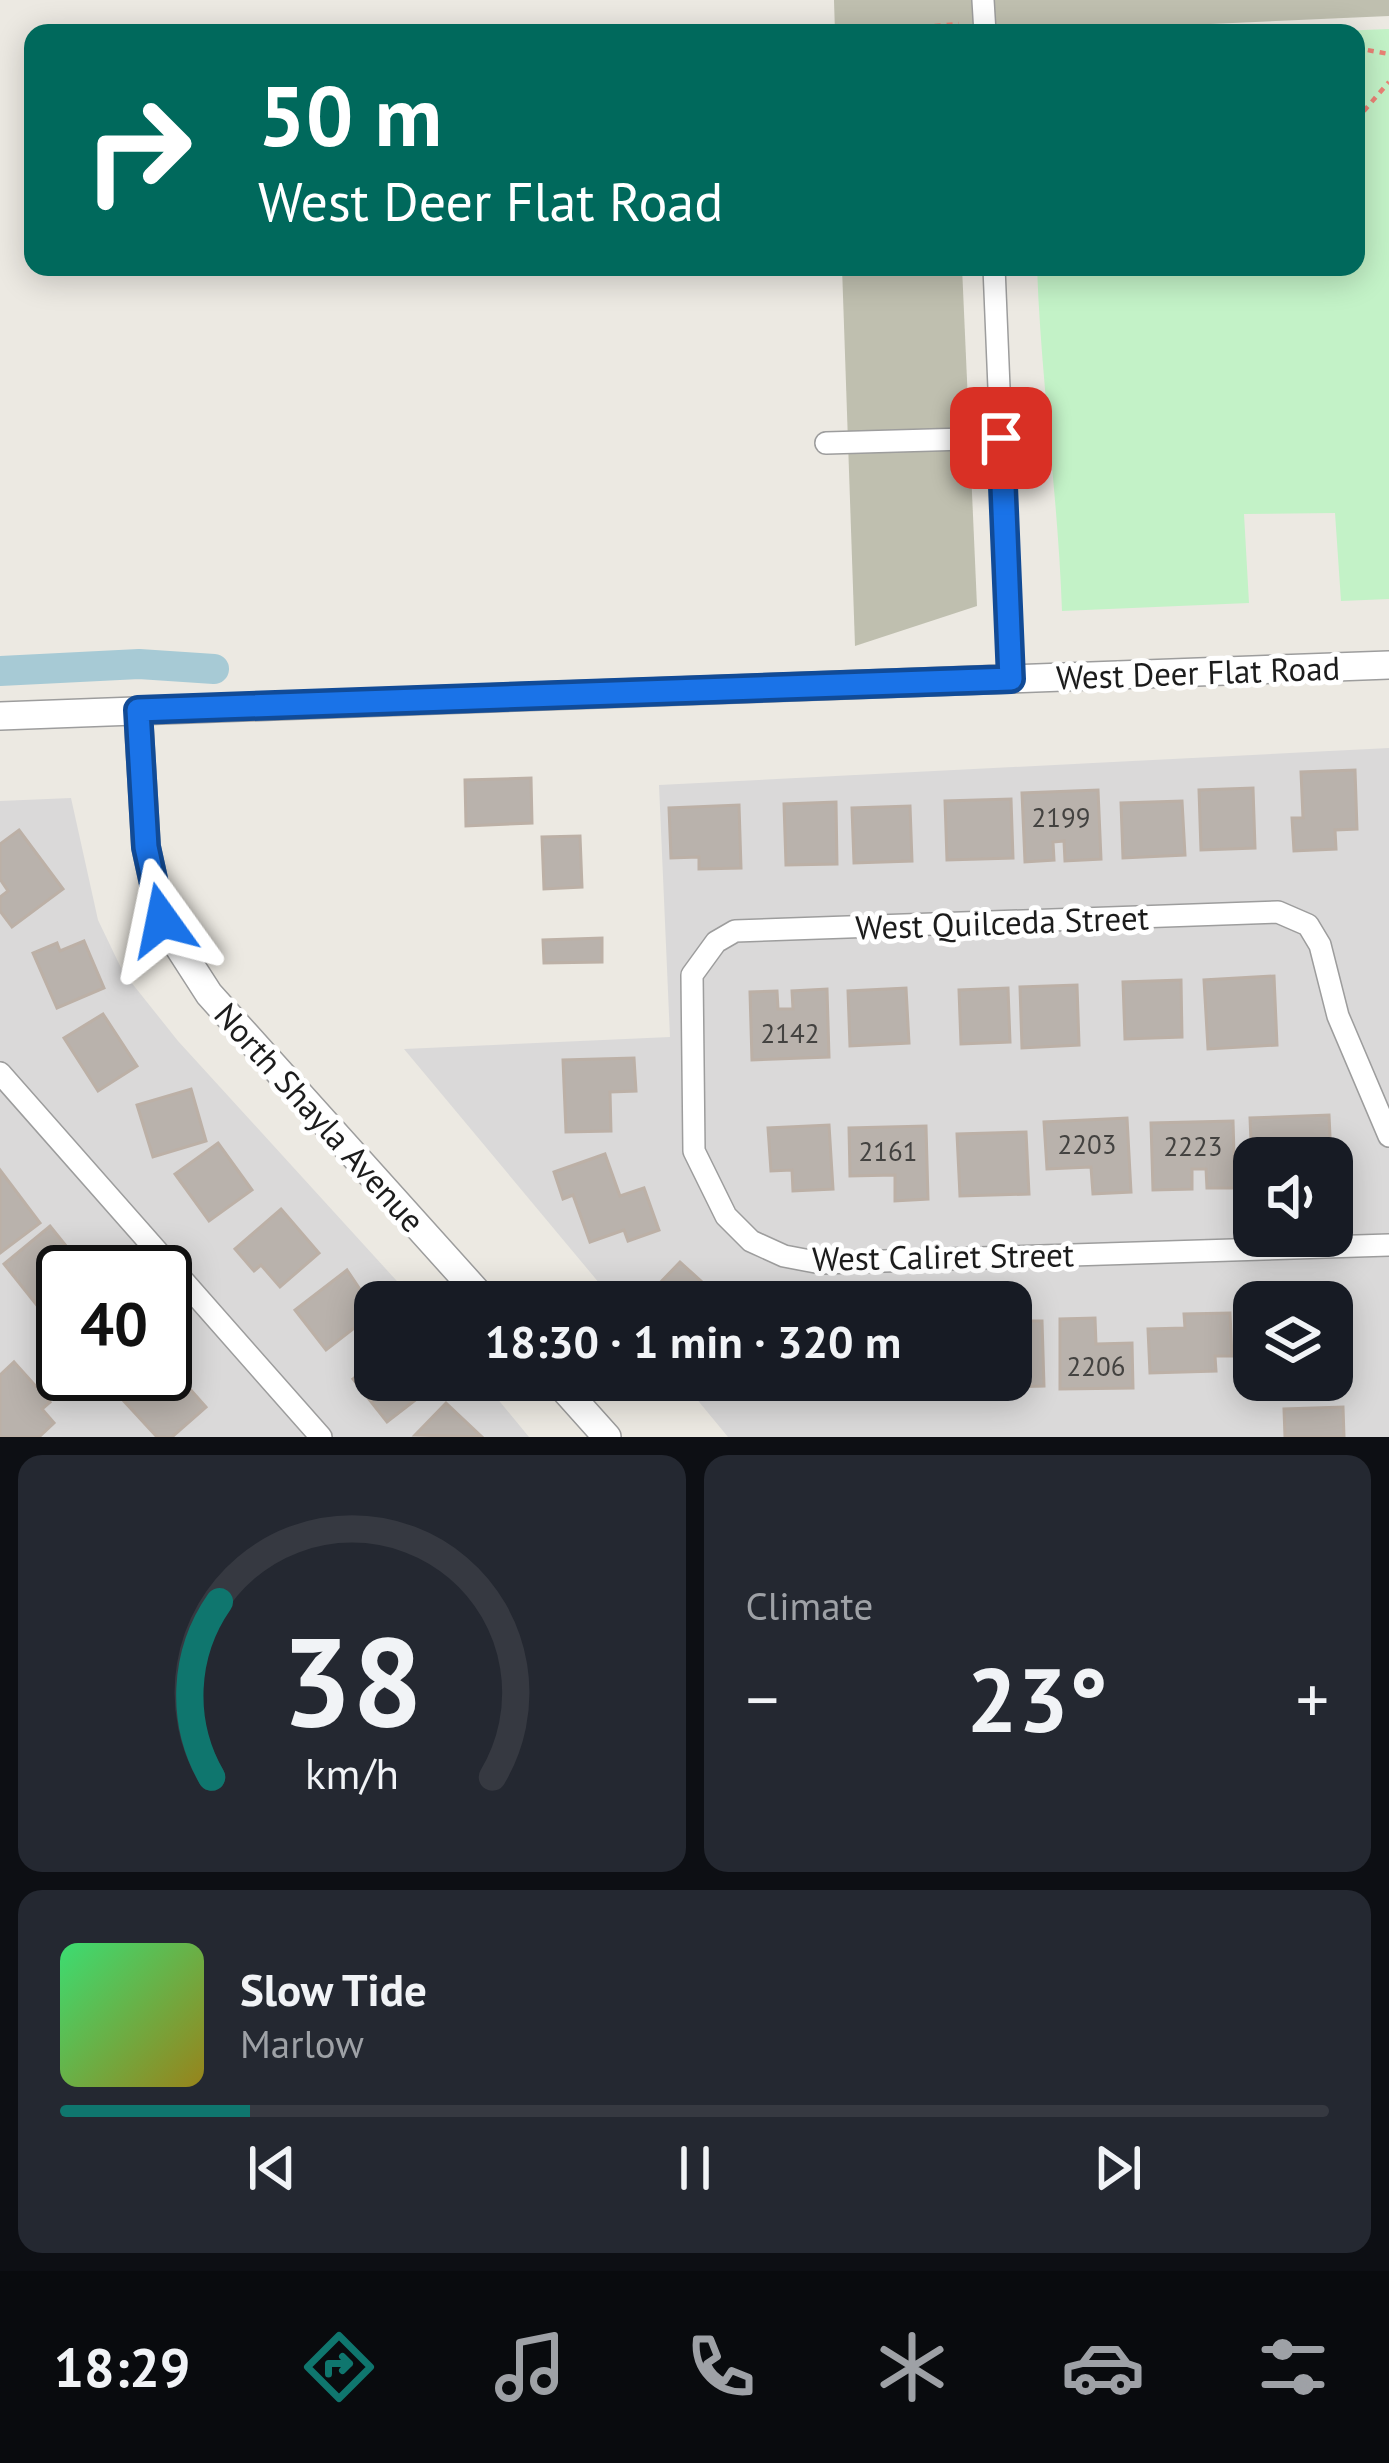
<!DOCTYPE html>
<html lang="en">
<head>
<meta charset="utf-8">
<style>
  body { margin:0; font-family:"PT Sans",sans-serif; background:#242831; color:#f1f3f6; height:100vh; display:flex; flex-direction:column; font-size:45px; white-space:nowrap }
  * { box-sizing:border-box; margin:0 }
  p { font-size:39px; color:#9ea1a6 }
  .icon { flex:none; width:66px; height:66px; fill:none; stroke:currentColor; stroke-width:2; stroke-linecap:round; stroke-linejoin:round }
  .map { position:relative; height:1437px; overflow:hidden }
  .sheet { display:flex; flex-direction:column; gap:18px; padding:18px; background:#0d0f14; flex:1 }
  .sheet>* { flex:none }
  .top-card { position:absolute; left:24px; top:24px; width:1341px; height:252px; border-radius:24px; box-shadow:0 6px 30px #0003; background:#00695c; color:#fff; overflow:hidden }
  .fabs { position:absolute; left:1233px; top:1137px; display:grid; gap:24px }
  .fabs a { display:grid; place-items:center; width:120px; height:120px; border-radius:24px; background:#171b24; box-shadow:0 6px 30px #0003; font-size:60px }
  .speed { position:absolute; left:36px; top:1245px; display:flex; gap:24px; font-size:60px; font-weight:700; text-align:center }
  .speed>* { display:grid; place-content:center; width:156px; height:156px; border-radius:50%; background:#171b24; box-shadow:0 6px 30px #0003; line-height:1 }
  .speed .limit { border:6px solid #111; border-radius:18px; background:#fff; color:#111 }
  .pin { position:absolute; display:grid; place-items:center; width:102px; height:102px; color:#fff; margin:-51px; border-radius:24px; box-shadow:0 6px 18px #0006 }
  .me { position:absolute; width:132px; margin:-66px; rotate:348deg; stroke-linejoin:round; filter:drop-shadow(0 0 9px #0008) }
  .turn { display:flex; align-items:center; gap:42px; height:252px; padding:0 36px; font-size:54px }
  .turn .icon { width:156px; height:156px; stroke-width:2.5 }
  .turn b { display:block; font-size:84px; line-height:102px }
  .big { font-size:90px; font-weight:700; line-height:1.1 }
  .sheet .tile { flex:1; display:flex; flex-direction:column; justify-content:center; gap:18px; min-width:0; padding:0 42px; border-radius:24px; background:#242831 }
  .sheet .dial { align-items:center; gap:0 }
  .dial svg { height:312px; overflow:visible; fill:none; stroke:#363941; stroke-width:7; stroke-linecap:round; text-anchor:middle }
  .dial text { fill:#f1f3f6; stroke:none }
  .song { display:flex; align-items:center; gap:36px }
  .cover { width:144px; height:144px; border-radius:18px; background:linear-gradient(135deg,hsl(140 70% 55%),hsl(50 70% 35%)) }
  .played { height:12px; border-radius:6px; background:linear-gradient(90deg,#0f766e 15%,#363941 15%) }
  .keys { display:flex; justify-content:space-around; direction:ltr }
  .heat { display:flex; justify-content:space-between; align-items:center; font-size:66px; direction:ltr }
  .sheet .tiles { flex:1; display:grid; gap:18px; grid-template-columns:1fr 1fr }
  .tile:last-child { grid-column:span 2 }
  .trip { position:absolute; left:354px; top:1281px; width:678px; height:120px; border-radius:24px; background:#171b24; box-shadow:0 6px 30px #0003; font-weight:700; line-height:120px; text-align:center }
  .dock { display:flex; height:192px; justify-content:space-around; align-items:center; background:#090b0e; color:#9ea1a6 }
  .dock .icon { width:84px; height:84px }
  .dock .selected { color:#0f766e }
  .dock b { font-size:54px; color:#f1f3f6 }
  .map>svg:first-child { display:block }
  .residential { fill:#dad9d9; fill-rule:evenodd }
  .construction { fill:#bfbfaf }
  .park { fill:#c3f2c7 }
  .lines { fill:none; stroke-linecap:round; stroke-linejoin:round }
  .canal { stroke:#a7cad5; stroke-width:30 }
  .building { fill:#b9b2ac; stroke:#bcb0a6; stroke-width:3 }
  .minor-casing { stroke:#9d9d9d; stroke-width:24 }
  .tertiary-casing { stroke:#9d9d9d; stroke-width:30 }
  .path { stroke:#ea8275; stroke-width:4.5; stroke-dasharray:6 6; stroke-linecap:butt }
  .minor { stroke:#fff; stroke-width:21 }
  .tertiary { stroke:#fff; stroke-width:27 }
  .route-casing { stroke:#114b97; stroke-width:30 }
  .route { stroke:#1a73e8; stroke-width:21 }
  .labels { text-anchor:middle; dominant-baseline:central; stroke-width:10; stroke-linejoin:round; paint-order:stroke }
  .number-label { font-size:27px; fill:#434240 }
  .street-label { font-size:33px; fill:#1c1c1c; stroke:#fff }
</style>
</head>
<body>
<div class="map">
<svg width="1389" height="1437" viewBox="0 0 1389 1437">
  <rect width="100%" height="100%" fill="#ece9e2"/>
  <g class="residential">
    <path d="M1389,748V1437H728L681,1380H1011V1302H615L404,1049L670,1037L659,785ZM1254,1158H1332V1236H1254ZM1254,1302H1332V1380H1254Z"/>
    <path d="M71,798L98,920L123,972L178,1041L416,1302H375V1380H482L529,1437H0V801ZM63,1272H165V1374H63Z"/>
  </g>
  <g class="construction">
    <path d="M834,0H1389V16L1008,33H835Z"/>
    <path d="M842,267H962L977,606L855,646Z"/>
  </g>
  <path class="park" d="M1389,29V599L1341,601L1335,513L1244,514L1249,603L1062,611C1058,495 1041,382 1037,267H1356V33H1288Z"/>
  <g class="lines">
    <path class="canal" d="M0,671L139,664L214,669"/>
  </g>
  <g class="building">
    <path d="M1355,770L1357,829L1335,830L1336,849L1294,851L1292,818H1303L1301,772Z"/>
    <path d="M531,778L532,823L466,826L465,780Z"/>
    <path d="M1253,788L1255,848L1201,850L1199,790Z"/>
    <path d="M1098,790L1101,859L1065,861L1064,841L1053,842L1054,860L1025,862L1022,793Z"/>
    <path d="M1011,799L1013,858L947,860L945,801Z"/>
    <path d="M1182,801L1185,855L1123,858L1121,803Z"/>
    <path d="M836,802L837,864L786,865L784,804Z"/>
    <path d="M739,805L741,868L699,869V857L671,858L669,808Z"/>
    <path d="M910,806L912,861L854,863L852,808Z"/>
    <path d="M19,830L63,889L12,927L0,911V897L8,891L0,879V844Z"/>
    <path d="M580,836L582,887L544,889L542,837Z"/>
    <path d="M602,938V962L544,963L543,940Z"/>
    <path d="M84,941L104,988L57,1008L33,953L57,943L60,951Z"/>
    <path d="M1274,976L1277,1045L1208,1049L1204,980Z"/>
    <path d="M1181,980L1182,1037L1125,1039L1123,982Z"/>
    <path d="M1077,985L1079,1045L1022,1048L1020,987Z"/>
    <path d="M906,988L909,1043L850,1046L848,991Z"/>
    <path d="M1008,988L1010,1042L961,1044L959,990Z"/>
    <path d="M827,989L829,1057L752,1060L750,992L777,991L778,1009H793L792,991Z"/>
    <path d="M103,1014L137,1066L98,1091L64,1038Z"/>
    <path d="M634,1058L636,1091L610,1092L611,1131L566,1132L563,1060Z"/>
    <path d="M191,1089L206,1141L153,1157L137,1105Z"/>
    <path d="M1329,1115L1331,1158H1254L1253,1189L1250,1118Z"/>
    <path d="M1127,1118L1131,1192L1093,1194L1091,1167L1047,1169L1044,1122Z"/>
    <path d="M1233,1121L1235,1188H1207L1206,1169H1192V1189L1153,1190L1151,1123Z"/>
    <path d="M829,1125L833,1189L793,1191L792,1170L771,1171L768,1128Z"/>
    <path d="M926,1126L928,1199L895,1201V1175L850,1176L849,1128Z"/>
    <path d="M1026,1132L1029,1194L960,1196L957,1134Z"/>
    <path d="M218,1143L252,1190L209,1221L175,1174Z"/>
    <path d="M605,1154L620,1196L644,1188L659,1230L628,1241L624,1230L590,1242L573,1195L563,1199L554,1172Z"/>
    <path d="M0,1170L40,1223L0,1253Z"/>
    <path d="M281,1209L319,1253L280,1287L261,1265L254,1271L235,1249Z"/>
    <path d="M50,1226L87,1272H63V1297L43,1313L4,1264Z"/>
    <path d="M680,1262L724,1302H662L668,1296L657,1286Z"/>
    <path d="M347,1270L375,1312L326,1350L295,1310Z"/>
    <rect x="1332" y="1302" width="9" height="28"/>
    <path d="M1230,1313L1232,1356H1215L1216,1371L1150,1373L1148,1329L1185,1328L1184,1314Z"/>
    <path d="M1095,1318L1096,1344L1132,1343L1133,1388L1060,1389V1319Z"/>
    <path d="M1011,1321H1042L1044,1386L960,1388V1380H1011Z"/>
    <path d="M1332,1344H1342L1343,1389L1274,1390V1380H1332Z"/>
    <path d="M375,1361V1380H418L427,1391L387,1422L353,1379Z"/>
    <path d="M14,1362L50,1402L42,1409L54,1423L39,1437H0V1375Z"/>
    <path d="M166,1362L206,1407L172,1437H157L123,1400L153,1374H165Z"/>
    <path d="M82,1374H126L104,1396Z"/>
    <path d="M771,1380H825L822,1393Z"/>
    <path d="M890,1380H948V1386L890,1388Z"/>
    <path d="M446,1403L482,1437L415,1435Z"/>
    <path d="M1343,1407L1344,1437H1285L1284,1409Z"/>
  </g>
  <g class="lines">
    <defs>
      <g id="minor">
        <path d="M983,0L985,33"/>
        <path d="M994,267L1011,679"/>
        <path d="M826,443L1001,438"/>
        <path d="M0,1073L321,1437"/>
        <path d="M1389,1136L1338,1016L1320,945L1308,925L1278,912L735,931L716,942L692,975L694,1151L726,1216L751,1241L784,1256L821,1263L1389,1245"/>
      </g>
      <g id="tertiary">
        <path d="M138,711L146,847L162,921L209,994L486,1302"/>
        <path d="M0,716L1389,665"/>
        <path d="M556,1380L607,1437"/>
      </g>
    </defs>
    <use href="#minor" class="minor-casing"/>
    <use href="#tertiary" class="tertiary-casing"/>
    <g class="path">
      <path d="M851,33L959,24"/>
      <path d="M1356,48L1389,54"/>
      <path d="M1356,120L1389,82"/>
    </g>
    <use href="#minor" class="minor"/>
    <use href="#tertiary" class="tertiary"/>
  </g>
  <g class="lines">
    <defs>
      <path id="route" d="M162,920L146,847L138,710L1011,679L1001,438"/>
    </defs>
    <use href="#route" class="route-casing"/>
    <use href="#route" class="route"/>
  </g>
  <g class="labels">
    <g class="number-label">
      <text x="1061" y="817">2199</text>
      <text x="790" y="1033">2142</text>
      <text x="1087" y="1144">2203</text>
      <text x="1193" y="1146">2223</text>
      <text x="888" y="1151">2161</text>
      <text x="1096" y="1366">2206</text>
    </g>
    <g class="street-label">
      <text transform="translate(1198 672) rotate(-2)">West Deer Flat Road</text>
      <text transform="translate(1002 922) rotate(-2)">West Quilceda Street</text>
      <text transform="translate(320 1117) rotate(48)">North Shayla Avenue</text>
      <text transform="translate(943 1256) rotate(-1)">West Caliret Street</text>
    </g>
  </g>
</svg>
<div class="fabs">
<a><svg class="icon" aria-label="sound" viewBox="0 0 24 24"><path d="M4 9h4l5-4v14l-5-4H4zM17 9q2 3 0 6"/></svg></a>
<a><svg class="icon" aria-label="layers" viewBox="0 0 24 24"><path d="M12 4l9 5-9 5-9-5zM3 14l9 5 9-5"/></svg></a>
</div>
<div class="speed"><div class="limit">40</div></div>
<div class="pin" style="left:1001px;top:438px;background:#d93025"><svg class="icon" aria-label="arrive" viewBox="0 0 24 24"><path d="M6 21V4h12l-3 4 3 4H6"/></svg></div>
<svg class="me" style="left:162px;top:920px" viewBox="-20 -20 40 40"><path d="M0-17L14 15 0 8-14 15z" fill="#1a73e8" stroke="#fff" stroke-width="4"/></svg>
<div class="trip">18:30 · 1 min · 320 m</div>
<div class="top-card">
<div class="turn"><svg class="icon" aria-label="right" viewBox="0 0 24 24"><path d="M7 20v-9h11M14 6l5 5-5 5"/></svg><div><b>50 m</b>West Deer Flat Road</div></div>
</div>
</div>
<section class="sheet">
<div class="tiles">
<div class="tile dial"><svg viewBox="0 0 100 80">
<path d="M14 69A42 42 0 1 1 86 69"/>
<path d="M14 69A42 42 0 0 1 16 24" stroke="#0f766e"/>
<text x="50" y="56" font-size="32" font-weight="700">38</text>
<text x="50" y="72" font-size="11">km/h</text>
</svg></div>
<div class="tile"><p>Climate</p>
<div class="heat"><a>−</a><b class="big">23°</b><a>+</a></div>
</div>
<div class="tile">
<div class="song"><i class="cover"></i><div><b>Slow Tide</b><p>Marlow</p></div></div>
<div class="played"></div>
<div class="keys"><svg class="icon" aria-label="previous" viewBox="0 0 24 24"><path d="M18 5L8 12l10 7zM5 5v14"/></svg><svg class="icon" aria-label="pause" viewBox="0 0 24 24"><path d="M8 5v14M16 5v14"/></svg><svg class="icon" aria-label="next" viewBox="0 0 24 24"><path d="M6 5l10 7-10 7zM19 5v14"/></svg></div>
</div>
</div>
</section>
<nav class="dock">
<b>18:29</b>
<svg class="icon selected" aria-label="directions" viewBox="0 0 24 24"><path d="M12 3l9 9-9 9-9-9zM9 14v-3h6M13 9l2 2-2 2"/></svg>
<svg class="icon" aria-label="music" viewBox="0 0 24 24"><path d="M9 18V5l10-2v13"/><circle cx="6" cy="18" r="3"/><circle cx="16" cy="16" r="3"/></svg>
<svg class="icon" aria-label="phone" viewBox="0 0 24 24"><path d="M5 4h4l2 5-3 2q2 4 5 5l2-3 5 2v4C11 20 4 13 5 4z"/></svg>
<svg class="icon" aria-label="climate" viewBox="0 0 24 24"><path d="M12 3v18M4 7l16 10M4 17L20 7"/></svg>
<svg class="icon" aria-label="car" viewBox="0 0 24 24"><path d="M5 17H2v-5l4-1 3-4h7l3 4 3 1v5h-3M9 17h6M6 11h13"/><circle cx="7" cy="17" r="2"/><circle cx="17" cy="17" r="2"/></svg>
<svg class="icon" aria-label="filters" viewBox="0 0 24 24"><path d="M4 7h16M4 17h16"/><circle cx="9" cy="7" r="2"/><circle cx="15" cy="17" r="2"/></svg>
</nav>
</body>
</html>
